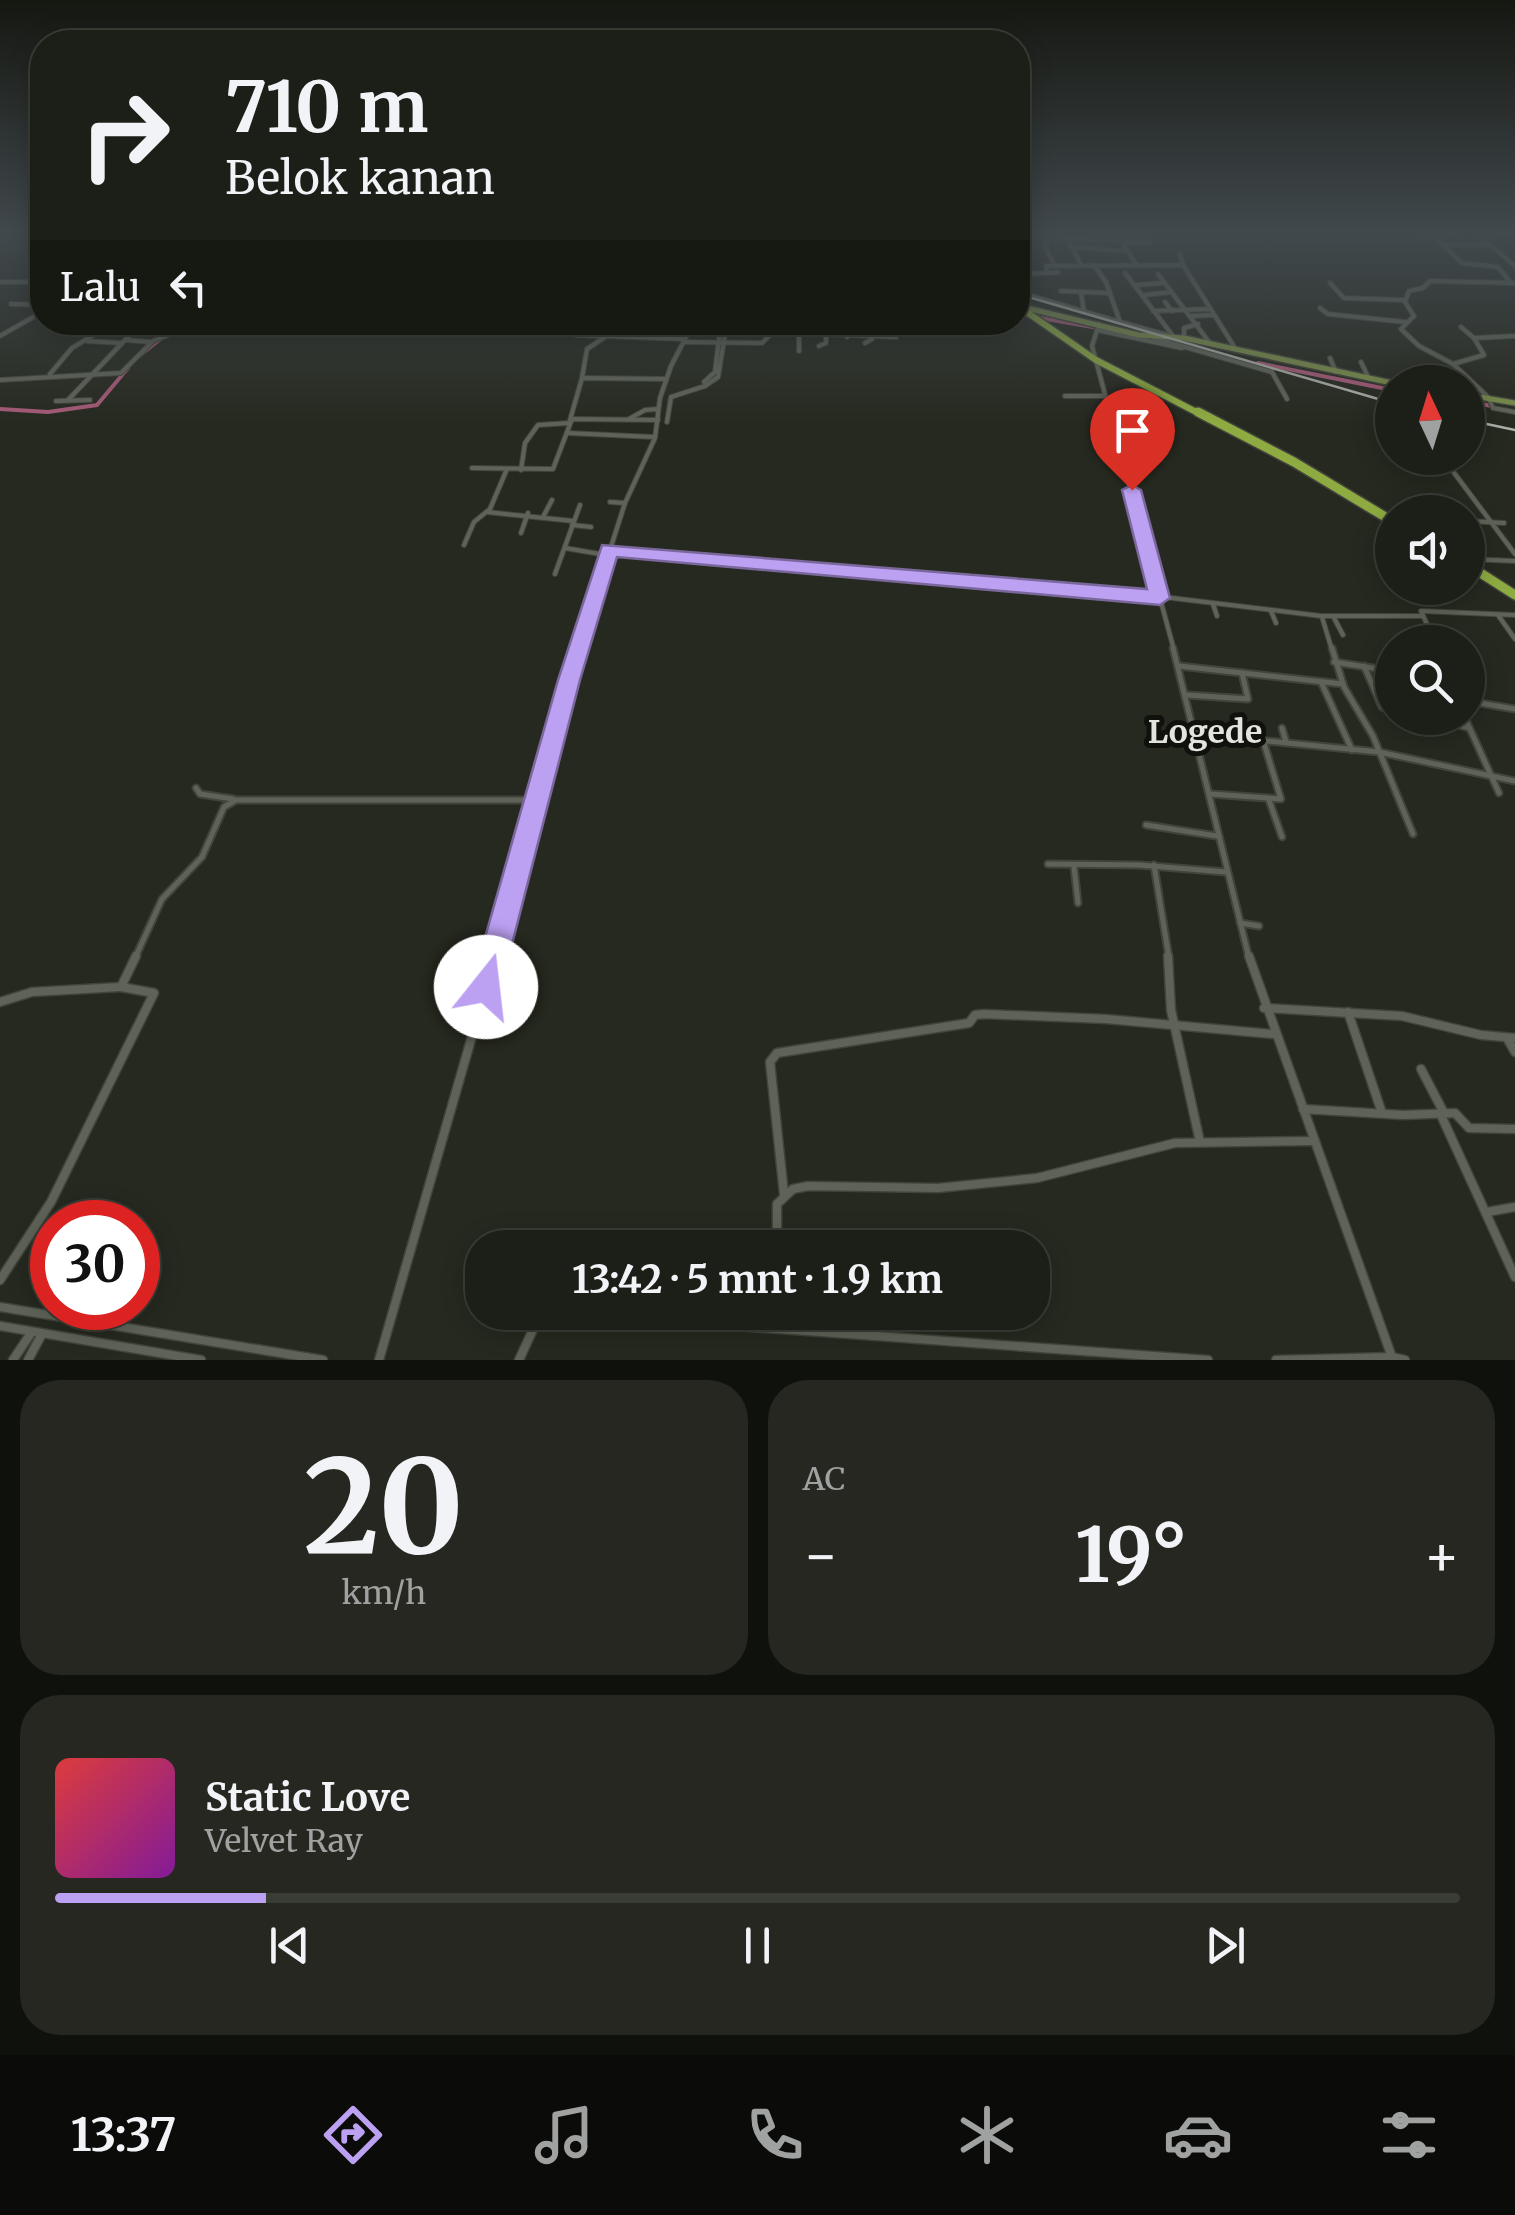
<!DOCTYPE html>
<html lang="id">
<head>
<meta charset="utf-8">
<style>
  body { margin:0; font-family:Merriweather,serif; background:#252720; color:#f1f3f6; height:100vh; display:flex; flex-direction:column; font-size:38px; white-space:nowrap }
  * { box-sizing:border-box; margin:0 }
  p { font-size:32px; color:#a0a2a1 }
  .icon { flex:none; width:55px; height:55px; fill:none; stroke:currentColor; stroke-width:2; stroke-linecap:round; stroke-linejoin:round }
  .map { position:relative; height:1360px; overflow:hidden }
  .sheet { display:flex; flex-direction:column; gap:20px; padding:20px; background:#0f110d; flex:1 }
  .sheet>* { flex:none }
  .guide { position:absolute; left:30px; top:30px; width:1000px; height:305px; border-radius:40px; box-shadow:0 5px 25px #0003,0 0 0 2px #3a3d36; background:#1c1f17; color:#f1f3f6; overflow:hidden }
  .needle { width:65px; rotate:356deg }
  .fabs { position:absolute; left:1375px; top:365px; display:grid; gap:20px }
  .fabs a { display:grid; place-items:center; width:110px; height:110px; border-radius:50%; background:#1c1f17; box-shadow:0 5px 25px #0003,0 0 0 2px #3a3d36; font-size:50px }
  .speed { position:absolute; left:30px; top:1200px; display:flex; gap:20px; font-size:50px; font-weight:700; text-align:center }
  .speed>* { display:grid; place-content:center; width:130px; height:130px; border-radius:50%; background:#1c1f17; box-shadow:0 5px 25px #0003,0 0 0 2px #3a3d36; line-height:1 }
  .speed .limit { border:15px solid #d22; background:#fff; color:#111 }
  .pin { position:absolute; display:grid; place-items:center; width:85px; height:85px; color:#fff; margin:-102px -42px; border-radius:50% 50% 50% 0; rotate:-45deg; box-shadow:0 0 10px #0007 }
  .pin .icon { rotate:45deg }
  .me { position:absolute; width:110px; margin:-55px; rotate:16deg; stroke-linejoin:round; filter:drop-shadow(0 0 8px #0008) }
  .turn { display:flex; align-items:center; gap:35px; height:210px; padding:0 30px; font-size:45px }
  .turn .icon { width:130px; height:130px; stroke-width:2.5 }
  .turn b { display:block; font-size:70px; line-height:85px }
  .then { display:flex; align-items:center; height:95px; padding:0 30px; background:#0003; gap:20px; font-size:38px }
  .big { font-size:75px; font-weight:700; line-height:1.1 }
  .sheet .widget { flex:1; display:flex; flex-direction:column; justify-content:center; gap:15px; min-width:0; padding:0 35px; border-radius:40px; background:#252720 }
  .sheet .dial { align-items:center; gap:0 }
  .dial b { font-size:130px; line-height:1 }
  .song { display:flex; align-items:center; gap:30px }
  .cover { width:120px; height:120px; border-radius:15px; background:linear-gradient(135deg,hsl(0 70% 55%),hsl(290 70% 35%)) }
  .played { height:10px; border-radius:5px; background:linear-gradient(90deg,#bca0f2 15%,#3a3d36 15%) }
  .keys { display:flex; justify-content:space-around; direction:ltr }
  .heat { display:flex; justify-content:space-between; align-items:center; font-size:55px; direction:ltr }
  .sheet .tiles { flex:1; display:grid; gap:20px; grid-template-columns:1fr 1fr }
  .widget:last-child { grid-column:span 2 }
  .trip { position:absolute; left:465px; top:1230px; width:585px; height:100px; border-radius:40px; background:#1c1f17; box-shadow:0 5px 25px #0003,0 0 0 2px #3a3d36; font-weight:700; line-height:100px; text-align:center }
  .dock { display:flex; height:160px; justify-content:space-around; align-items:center; background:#0b0c09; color:#a0a2a1 }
  .dock .icon { width:70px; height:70px }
  .dock .active { color:#bca0f2 }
  .dock b { font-size:45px; color:#f1f3f6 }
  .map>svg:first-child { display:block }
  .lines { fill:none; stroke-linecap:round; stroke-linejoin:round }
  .canal { stroke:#a65a77; stroke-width:4 }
  .minor-far2-casing { stroke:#42443c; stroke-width:6 }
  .minor-far1-casing { stroke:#42443c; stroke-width:9 }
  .minor-casing { stroke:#42443c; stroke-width:11 }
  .major-casing { stroke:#42443c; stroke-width:8 }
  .highway-far1-casing { stroke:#42443c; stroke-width:9 }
  .highway-casing { stroke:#42443c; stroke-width:12 }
  .minor-far2 { stroke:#5f6357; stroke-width:4 }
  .minor-far1 { stroke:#5f6357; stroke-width:5 }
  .minor { stroke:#5f6357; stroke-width:8 }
  .major { stroke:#7b8e4a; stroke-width:5 }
  .highway-far1 { stroke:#8eab41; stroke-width:6 }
  .highway { stroke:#8eab41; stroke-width:9 }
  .rail { stroke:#acafa7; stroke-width:2.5 }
  .route { fill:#bca0f2; stroke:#7a689d; stroke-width:2.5 }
  .labels { text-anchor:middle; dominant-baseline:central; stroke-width:10; stroke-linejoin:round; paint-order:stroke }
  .quarter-label { font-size:32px; font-weight:bold; fill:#e2e4dd; stroke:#10110d }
</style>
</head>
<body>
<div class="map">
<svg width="1515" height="1360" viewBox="0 0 1515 1360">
  <rect width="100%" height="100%" fill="#26291f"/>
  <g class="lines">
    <g class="canal">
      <path d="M1018,314L1098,328"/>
      <path d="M139,356L162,338"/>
      <path d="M1258,363L1392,390"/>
      <path d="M1468,402L1492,406"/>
      <path d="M0,409L48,412L97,405L128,368"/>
    </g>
    <defs>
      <g id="minor-far2">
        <path d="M1423,234L1435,237L1462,263L1498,267L1511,283"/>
        <path d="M1435,234H1461"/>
        <path d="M1478,234L1515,266"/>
        <path d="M1489,234H1515"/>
        <path d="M1067,237L1081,265"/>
        <path d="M1443,245H1492"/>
        <path d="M1070,247L1127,251"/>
        <path d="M1180,254L1183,265"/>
        <path d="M1136,264L1122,242L1150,243L1144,234"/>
        <path d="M1054,265L1045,246L1048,237L1121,241"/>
        <path d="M1094,265L1106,282L1120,322L1167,335"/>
        <path d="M1048,273L1058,272"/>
        <path d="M1125,273L1173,336"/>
        <path d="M1018,274L1047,273L1046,266L1183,265L1235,348"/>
        <path d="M1158,274L1209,342"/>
        <path d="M0,282H42"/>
        <path d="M1330,283L1344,298L1405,300"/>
        <path d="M1137,285L1162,283"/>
        <path d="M1061,291L1108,293"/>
        <path d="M1018,292L1120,322"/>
        <path d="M1081,293L1084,312"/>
        <path d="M1145,295L1171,292"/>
        <path d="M1165,302L1172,311"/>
        <path d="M11,304L42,305"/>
        <path d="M1320,308L1328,314L1405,322"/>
        <path d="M1153,311L1209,309"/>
        <path d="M1191,316L1213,315"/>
        <path d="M144,322L125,340L152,342"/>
        <path d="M1099,324L1092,346L1174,650"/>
        <path d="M1461,327L1474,338"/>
        <path d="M1097,330L1182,348"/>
        <path d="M799,334V351"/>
        <path d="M575,335L684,339"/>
        <path d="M0,336L42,312"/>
        <path d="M847,337L849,327"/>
        <path d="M1154,338L1272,372L1287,399"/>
        <path d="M1184,338V328L1198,324"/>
        <path d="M87,341L121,343"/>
        <path d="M683,342L762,343L773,332L896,337V325L871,323"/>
        <path d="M865,343L872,339L871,322"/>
        <path d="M819,346L826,343V337"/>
        <path d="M1330,358L1336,372"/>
        <path d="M1361,362L1369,379"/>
        <path d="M1453,364L1419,346L1401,329L1414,316L1405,302L1409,291L1423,288L1430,281L1515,283"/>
        <path d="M50,374L72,348L100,331L96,328L103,322"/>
        <path d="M1416,375L1419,382"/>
        <path d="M582,378L587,349L605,337"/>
        <path d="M0,380L121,373L153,341L171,334L182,322"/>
        <path d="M704,382L715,372L721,322"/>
        <path d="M1065,396H1105"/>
        <path d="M1488,397L1453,364L1484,355L1474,338L1515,336"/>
        <path d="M1489,399L1493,408L1515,412"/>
        <path d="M68,400L125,340"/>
        <path d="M56,401L90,400"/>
        <path d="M629,419L645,410L658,409"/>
        <path d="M570,420L582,378L666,379"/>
        <path d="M667,422L671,397L705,386L718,377L727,322"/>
        <path d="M567,433L654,437"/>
        <path d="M1443,458L1515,554"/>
        <path d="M472,468L553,469L572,419L658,420"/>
        <path d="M521,470L525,443L538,425L569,423"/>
        <path d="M610,502L625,503"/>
        <path d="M487,512L573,521"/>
        <path d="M544,515L552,500"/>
        <path d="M1468,521L1504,523"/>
        <path d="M572,525L591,527"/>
        <path d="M521,533L528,513"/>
        <path d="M464,545L474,522L490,509L507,469"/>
        <path d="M565,548L606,555"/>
        <path d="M609,550L1172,598L1321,616H1422"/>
        <path d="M1468,559L1515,561"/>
        <path d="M555,574L580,505"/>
        <path d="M1213,604L1217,616"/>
        <path d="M1271,611L1276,623"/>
        <path d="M1498,615L1515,639"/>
        <path d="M1333,616L1343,635"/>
        <path d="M1322,617L1332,650"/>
        <path d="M1435,642L1421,611L1515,615"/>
        <path d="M578,650L625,503L655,438L660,398L671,366L694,322"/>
      </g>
      <g id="minor-far1">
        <path d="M1173,648L1249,958"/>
        <path d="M1332,648L1344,687L1373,736L1413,834"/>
        <path d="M1334,662L1392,671"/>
        <path d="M1179,666L1343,684"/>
        <path d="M1364,666L1382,707L1392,710"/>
        <path d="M1372,682L1392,684"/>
        <path d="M1322,684L1352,750"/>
        <path d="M1187,695L1248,699L1242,673"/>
        <path d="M1468,701L1515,709"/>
        <path d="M1434,718L1469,728"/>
        <path d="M1465,718L1499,793"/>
        <path d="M1282,728L1286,742"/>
        <path d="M1196,734L1379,752L1515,781"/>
        <path d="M196,788L200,794L233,799"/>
        <path d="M1210,794L1281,799L1263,740"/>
        <path d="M1269,800L1282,837"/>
        <path d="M1146,825L1217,836"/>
        <path d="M1048,864L1139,865L1226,872"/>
        <path d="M1154,865L1169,958"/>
        <path d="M1074,867L1078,903"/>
        <path d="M1240,923L1259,926"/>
        <path d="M135,958L162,899L202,857L224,807L236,800H539"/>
        <path d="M494,958L579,648"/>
      </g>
      <g id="minor">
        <path d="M1168,956L1171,1010L1200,1142"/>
        <path d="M1249,956L1393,1360"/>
        <path d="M0,1002L32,992L120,987"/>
        <path d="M1264,1008L1402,1016L1481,1035L1515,1038"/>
        <path d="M1348,1012L1382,1113"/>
        <path d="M1507,1038L1515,1052"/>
        <path d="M1421,1069L1444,1113"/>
        <path d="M1303,1109L1403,1115L1455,1113L1469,1128L1515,1129"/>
        <path d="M1440,1113L1515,1277"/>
        <path d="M784,1194L770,1062L777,1053L969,1023L975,1015L984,1014L1106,1019L1273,1034"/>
        <path d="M1487,1212L1515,1207"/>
        <path d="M777,1248V1204L793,1189L808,1186L938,1188L1037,1178L1175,1143L1313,1141"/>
        <path d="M0,1280L51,1202L154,993L121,987L136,956"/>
        <path d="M0,1307L323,1360"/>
        <path d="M776,1312V1328"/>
        <path d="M0,1326L201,1360"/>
        <path d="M13,1360L31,1333"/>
        <path d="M28,1360L42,1334"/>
        <path d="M379,1360L495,956"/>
        <path d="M519,1360L536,1323L558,1313L1208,1360"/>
        <path d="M1276,1360L1392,1357L1405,1360"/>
      </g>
      <g id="major">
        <path d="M1018,306L1139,335L1184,338L1392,383"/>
        <path d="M1468,395L1515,403"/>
      </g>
      <path id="highway-far1" d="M1018,306L1096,360L1202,415"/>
      <g id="highway">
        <path d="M1198,412L1294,462L1392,521"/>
        <path d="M1468,565L1515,595"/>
      </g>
    </defs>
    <use href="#minor-far2" class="minor-far2-casing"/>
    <use href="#minor-far1" class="minor-far1-casing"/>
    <use href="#minor" class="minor-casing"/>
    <use href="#major" class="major-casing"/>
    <use href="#highway-far1" class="highway-far1-casing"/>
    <use href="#highway" class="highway-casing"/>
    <use href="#minor-far2" class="minor-far2"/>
    <use href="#minor-far1" class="minor-far1"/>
    <use href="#minor" class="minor"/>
    <use href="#major" class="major"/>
    <use href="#highway-far1" class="highway-far1"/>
    <use href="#highway" class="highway"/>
    <g class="rail">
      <path d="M1018,294L1392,403"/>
      <path d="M1468,420L1515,430"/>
    </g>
  </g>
  <linearGradient id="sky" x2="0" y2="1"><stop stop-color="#151711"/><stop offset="0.55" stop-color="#41494d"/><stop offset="1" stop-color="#41494d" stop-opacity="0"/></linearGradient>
  <rect width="1515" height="424" fill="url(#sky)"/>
  <path class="route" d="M1132,485L1141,490L1170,598L1160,605L617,557L580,680L501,987L496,997L486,1002L476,997L471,987L558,680L602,545L1147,589L1122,490Z"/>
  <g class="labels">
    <g class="quarter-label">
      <text x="1205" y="732">Logede</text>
    </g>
  </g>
</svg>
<div class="fabs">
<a><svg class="needle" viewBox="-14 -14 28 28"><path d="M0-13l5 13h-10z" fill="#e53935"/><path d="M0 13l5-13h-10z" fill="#a0a2a1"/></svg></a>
<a><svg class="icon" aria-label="sound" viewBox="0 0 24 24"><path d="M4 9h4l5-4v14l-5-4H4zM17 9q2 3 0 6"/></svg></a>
<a><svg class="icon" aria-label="search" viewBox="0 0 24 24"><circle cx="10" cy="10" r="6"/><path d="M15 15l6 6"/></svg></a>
</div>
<div class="speed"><div class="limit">30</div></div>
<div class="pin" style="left:1132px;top:490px;background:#d93025"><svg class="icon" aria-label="arrive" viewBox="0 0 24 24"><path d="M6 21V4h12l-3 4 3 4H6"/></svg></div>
<svg class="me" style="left:486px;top:987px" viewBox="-20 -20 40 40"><circle r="19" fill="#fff"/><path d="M0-13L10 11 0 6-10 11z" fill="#bca0f2"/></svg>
<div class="trip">13:42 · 5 mnt · 1.9 km</div>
<div class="guide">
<div class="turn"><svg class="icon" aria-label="right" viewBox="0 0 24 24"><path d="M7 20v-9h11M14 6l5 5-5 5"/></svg><div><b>710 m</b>Belok kanan</div></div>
<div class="then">Lalu<svg class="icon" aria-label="left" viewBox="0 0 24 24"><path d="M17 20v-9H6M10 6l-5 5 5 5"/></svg></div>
</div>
</div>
<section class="sheet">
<div class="tiles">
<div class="widget dial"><b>20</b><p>km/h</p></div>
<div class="widget"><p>AC</p>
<div class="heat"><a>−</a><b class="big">19°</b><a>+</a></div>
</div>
<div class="widget">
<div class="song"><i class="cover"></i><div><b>Static Love</b><p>Velvet Ray</p></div></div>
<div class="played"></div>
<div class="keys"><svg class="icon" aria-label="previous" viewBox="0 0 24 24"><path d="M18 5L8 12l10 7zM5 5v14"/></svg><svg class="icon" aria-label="pause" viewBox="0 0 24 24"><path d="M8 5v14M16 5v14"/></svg><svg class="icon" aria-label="next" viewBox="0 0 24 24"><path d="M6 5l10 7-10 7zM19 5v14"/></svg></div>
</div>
</div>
</section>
<nav class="dock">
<b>13:37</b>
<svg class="icon active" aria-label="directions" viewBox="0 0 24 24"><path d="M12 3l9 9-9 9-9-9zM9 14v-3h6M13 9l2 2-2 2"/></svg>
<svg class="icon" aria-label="music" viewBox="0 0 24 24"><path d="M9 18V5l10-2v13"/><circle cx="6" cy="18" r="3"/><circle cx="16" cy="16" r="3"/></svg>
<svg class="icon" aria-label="phone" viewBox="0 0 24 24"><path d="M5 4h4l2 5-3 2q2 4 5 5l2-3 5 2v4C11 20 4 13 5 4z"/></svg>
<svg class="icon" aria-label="climate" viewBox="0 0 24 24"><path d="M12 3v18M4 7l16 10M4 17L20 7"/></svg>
<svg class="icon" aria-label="car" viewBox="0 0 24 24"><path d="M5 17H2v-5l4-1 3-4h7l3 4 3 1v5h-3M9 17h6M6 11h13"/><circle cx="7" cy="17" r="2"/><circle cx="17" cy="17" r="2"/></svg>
<svg class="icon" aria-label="filters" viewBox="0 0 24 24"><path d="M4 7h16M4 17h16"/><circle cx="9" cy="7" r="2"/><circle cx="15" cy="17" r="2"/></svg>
</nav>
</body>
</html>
